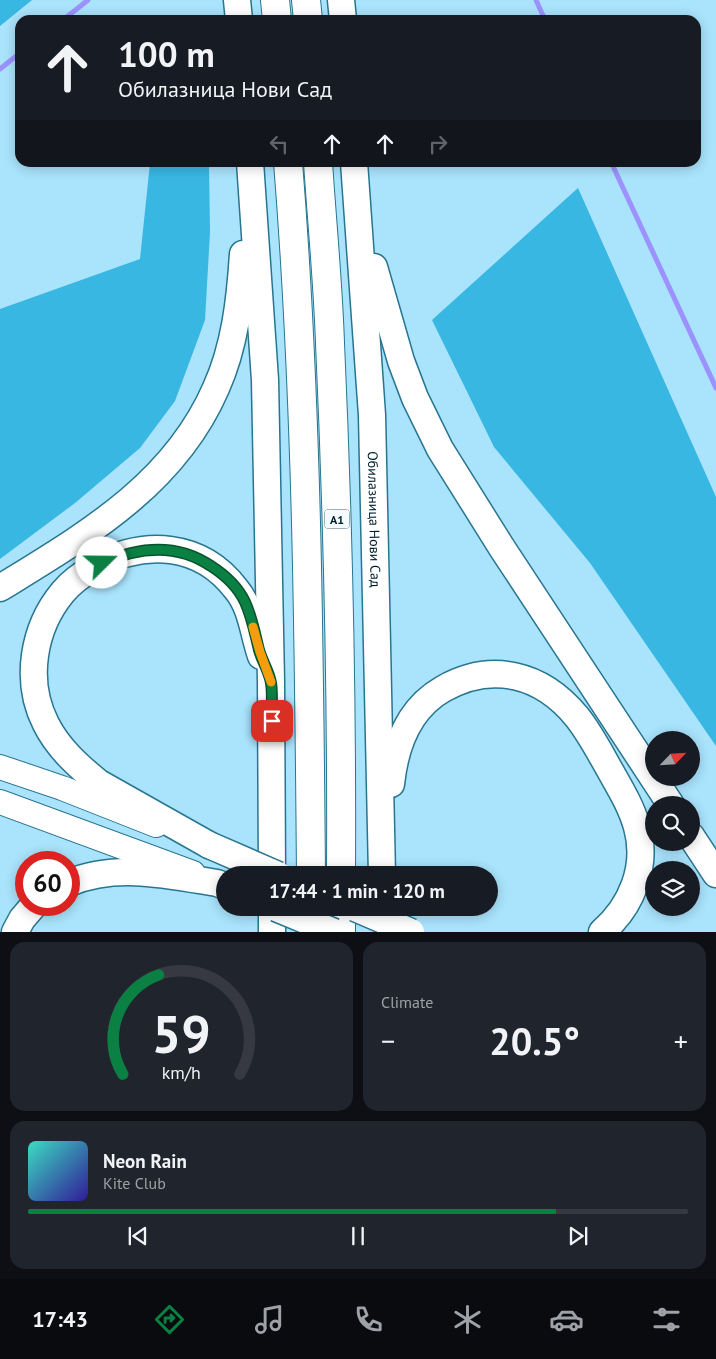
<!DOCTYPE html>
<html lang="en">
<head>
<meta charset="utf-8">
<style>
  body { margin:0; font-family:"PT Sans",sans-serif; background:#20242c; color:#f1f3f6; height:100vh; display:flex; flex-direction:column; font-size:19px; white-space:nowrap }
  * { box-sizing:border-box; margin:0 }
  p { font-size:16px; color:#9ea1a6 }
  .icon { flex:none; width:28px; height:28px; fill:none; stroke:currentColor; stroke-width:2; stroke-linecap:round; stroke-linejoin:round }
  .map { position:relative; height:932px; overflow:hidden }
  .details { display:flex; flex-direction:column; gap:10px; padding:10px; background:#0d0f14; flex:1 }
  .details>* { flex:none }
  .hud { position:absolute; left:15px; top:15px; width:686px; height:152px; border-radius:15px; box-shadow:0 2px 12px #0003; background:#171b24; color:#f1f3f6; overflow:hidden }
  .needle { width:32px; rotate:65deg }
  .fabs { position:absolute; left:645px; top:731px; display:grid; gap:10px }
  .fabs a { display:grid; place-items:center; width:55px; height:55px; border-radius:50%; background:#171b24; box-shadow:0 2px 12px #0003; font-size:25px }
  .speed { position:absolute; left:15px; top:851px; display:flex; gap:10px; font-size:25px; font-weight:700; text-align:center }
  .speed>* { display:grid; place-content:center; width:65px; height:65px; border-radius:50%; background:#171b24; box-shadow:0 2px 12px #0003; line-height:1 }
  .speed .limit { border:8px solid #d22; background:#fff; color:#111 }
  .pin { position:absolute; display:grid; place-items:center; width:42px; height:42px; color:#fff; margin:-21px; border-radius:10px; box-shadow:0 2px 8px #0006 }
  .me { position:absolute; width:55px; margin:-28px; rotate:68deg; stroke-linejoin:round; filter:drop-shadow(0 0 4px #0008) }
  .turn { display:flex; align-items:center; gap:18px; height:105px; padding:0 20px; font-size:22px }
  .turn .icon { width:65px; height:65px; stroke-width:2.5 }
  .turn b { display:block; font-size:35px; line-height:42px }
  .lanes { display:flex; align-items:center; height:48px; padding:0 20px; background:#0003; justify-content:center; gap:25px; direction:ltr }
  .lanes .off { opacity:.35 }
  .big { font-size:38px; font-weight:600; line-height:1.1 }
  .details .card { flex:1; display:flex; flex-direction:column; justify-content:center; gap:8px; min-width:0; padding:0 18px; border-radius:15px; background:#20242c }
  .details .dial { align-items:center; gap:0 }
  .dial svg { height:130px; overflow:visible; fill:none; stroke:#363941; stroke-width:7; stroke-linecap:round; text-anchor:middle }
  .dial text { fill:#f1f3f6; stroke:none }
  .song { display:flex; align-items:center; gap:15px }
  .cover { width:60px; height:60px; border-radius:8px; background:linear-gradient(135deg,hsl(170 70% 55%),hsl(250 70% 35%)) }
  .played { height:5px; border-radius:2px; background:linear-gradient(90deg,#0b8043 80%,#363941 80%) }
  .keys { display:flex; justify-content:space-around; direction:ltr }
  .heat { display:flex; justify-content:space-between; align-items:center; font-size:28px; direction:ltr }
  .details .tiles { flex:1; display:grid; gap:10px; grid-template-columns:1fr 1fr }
  .card:last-child { grid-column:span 2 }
  .trip { position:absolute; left:216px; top:866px; width:282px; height:50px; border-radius:25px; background:#171b24; box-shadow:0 2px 12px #0003; font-weight:600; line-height:50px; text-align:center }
  .dock { display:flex; height:80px; justify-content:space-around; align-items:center; background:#090b0e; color:#9ea1a6 }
  .dock .icon { width:35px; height:35px }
  .dock .selected { color:#0b8043 }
  .dock b { font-size:22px; color:#f1f3f6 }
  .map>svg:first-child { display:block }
  .green { fill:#38b7e3 }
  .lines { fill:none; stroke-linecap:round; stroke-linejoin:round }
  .stream { stroke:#9c92fe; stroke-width:5 }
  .secondary-casing { stroke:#287590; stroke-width:26 }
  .primary-casing { stroke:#287590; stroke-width:29 }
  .motorway-casing { stroke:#287590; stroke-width:30 }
  .secondary { stroke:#fff; stroke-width:24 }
  .primary { stroke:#fff; stroke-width:26 }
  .motorway { stroke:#fff; stroke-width:28 }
  .primary-bridge-casing { stroke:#287590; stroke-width:29; stroke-linecap:butt }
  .primary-bridge { stroke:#fff; stroke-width:26 }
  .route-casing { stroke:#07532c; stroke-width:12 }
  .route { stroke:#0b8043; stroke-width:9 }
  .slow { stroke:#f59e0b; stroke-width:9 }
  .labels { text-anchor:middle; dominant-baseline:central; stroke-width:4.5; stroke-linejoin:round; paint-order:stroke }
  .shield { fill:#f5fcff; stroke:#4a616b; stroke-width:1 }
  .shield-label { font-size:12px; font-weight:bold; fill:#001f2b }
  .street-label { font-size:14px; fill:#001f2b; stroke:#f5fcff }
</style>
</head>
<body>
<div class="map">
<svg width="716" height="932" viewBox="0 0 716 932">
  <rect width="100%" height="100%" fill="#a9e3fc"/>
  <g class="green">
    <path d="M0,0H32L0,26Z"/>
    <path d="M150,163H209L210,232L205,320L175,401L140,448L75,503L0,559V309L140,259Z"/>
    <path d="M578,188L716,497V746L590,563L494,447L432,320Z"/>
  </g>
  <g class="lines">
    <g class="stream">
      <path d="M536,0L545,20"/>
      <path d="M63,20L88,0"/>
      <path d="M0,69L20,53"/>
      <path d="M611,162L716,388"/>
    </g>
    <defs>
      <g id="secondary">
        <path d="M0,767L62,788L156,825"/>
        <path d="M0,802L193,873"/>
      </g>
      <g id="primary">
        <path d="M237,0L239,20"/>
        <path d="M341,0L343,20"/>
        <path d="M250,162L265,380L271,682L272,875"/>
        <path id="s1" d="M354,162L372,415L382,875"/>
        <path d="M374,267L401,361L415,398L440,449L502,548L671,805"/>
        <path d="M0,588C86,535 174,485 216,388C235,346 240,300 243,254"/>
        <path d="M391,784C395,746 408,709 443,689C492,661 542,674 577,717C589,732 598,749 607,765C618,785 631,805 637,827C648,866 632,906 602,932"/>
        <path d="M691,836L716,874"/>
        <path d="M209,845L99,783C78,766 58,748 46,724C24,681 33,628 63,592C72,581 84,573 96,566C145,539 201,543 236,589C252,608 253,633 261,656"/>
        <path d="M69,883C116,863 168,875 217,883L225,886"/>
        <path d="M272,908V932"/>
        <path d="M15,932L22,919L34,905"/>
      </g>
      <g id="motorway">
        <path d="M275,0L277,20"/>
        <path d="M306,0L308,20"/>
        <path d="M288,162C307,399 309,637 311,875"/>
        <path d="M318,162C322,223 328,283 330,343C338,520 342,698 341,875"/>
        <path d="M341,932V908"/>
      </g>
    </defs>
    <use href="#secondary" class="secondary-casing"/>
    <use href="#primary" class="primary-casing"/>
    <use href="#motorway" class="motorway-casing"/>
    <use href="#secondary" class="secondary"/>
    <use href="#primary" class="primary"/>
    <use href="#motorway" class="motorway"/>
    <defs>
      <g id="primary-bridge">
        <path d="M209,845L278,875"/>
        <path d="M276,908L334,932"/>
        <path d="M355,908L411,932"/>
      </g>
    </defs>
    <use href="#primary-bridge" class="primary-bridge-casing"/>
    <use href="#primary-bridge" class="primary-bridge"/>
  </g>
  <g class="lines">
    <defs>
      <path id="route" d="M102,563C138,547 177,543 211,566C225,575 238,587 245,602C252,617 255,634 259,650C262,661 269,671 271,683C273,695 271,709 272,721"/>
    </defs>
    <use href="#route" class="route-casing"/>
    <use href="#route" class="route"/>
    <path class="slow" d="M253,627L260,652L271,682"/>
  </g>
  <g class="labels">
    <rect class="shield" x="324.5" y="509.5" width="25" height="19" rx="4"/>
    <g class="shield-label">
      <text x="337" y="519">A1</text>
    </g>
    <g class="street-label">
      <text stroke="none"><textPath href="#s1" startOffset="358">Обилазница Нови Сад</textPath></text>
    </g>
  </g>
</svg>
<div class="fabs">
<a><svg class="needle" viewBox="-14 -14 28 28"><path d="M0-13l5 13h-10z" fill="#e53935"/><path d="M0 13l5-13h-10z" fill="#9ea1a6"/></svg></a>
<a><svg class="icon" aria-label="search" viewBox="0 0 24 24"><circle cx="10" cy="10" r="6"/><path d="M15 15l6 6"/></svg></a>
<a><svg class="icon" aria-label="layers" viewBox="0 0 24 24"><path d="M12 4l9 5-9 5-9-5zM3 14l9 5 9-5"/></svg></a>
</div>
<div class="speed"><div class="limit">60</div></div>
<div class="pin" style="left:272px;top:721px;background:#d93025"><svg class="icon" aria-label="arrive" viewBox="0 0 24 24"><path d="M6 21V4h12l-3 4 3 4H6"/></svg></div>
<svg class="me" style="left:102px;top:563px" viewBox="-20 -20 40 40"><circle r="19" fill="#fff"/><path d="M0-13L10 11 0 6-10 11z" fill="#0b8043"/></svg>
<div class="trip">17:44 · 1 min · 120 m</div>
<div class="hud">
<div class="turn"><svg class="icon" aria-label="ahead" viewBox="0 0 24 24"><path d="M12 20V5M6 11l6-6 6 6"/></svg><div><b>100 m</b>Обилазница Нови Сад</div></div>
<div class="lanes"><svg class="icon off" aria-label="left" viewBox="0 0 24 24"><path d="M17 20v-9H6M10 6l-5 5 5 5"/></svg><svg class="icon" aria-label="ahead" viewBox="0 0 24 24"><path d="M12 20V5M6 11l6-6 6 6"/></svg><svg class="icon" aria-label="ahead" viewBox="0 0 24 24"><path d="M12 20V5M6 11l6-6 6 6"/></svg><svg class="icon off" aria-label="right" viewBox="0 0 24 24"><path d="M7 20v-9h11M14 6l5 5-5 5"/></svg></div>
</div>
</div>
<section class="details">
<div class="tiles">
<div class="card dial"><svg viewBox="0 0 100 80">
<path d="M14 69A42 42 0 1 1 86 69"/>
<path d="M14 69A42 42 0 0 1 36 8" stroke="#0b8043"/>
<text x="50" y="56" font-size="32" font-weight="700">59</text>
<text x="50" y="72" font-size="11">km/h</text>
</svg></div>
<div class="card"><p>Climate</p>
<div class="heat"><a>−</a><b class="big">20.5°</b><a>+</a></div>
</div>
<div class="card">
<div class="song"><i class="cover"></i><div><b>Neon Rain</b><p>Kite Club</p></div></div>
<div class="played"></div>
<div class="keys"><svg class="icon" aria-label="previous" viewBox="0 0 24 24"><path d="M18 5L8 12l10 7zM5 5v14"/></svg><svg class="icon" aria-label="pause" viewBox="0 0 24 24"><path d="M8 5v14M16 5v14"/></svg><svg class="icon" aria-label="next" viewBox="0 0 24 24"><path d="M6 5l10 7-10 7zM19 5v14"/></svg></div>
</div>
</div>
</section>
<nav class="dock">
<b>17:43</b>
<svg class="icon selected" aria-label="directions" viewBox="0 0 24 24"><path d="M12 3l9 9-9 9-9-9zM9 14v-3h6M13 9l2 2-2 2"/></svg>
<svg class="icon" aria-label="music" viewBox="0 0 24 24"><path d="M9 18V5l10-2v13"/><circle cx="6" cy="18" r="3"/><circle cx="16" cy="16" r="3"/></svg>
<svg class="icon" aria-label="phone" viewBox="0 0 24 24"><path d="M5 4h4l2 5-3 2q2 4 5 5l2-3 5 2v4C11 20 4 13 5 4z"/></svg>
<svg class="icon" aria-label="climate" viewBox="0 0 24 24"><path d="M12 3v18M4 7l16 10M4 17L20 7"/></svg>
<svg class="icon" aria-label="car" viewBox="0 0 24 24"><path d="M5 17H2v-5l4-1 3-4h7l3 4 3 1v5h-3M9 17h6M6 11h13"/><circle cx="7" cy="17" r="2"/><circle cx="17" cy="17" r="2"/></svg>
<svg class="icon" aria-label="filters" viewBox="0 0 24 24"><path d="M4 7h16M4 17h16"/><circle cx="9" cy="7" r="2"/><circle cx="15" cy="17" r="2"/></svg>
</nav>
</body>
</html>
